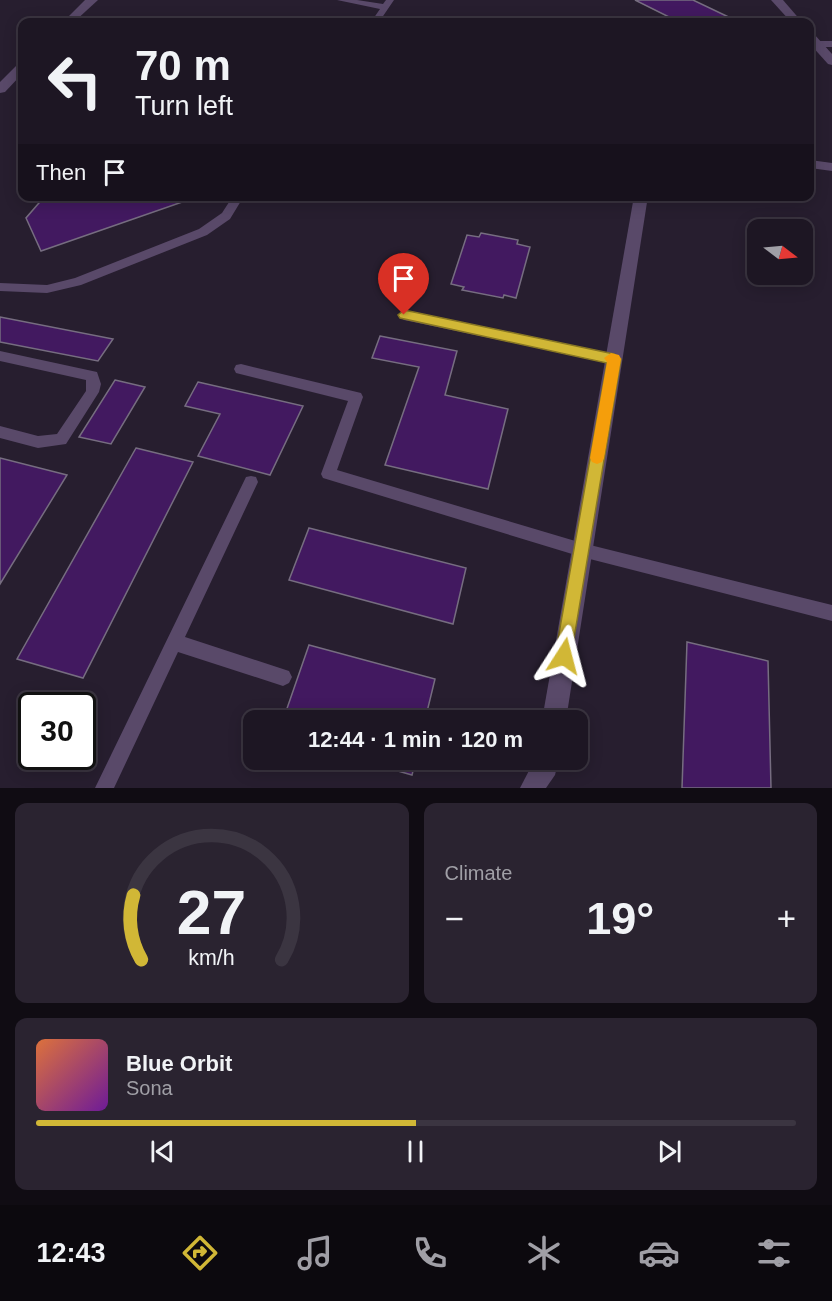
<!DOCTYPE html>
<html lang="en">
<head>
<meta charset="utf-8">
<style>
  body { margin:0; font-family:Helvetica,sans-serif; background:#2a2330; color:#f1f3f6; height:100vh; display:flex; flex-direction:column; font-size:22px; white-space:nowrap }
  * { box-sizing:border-box; margin:0 }
  p { font-size:20px; color:#a09fa6 }
  .icon { flex:none; width:33px; height:33px; fill:none; stroke:currentColor; stroke-width:2; stroke-linecap:round; stroke-linejoin:round }
  .map { position:relative; height:788px; overflow:hidden }
  .panel { display:flex; flex-direction:column; gap:15px; padding:15px; background:#100c13; flex:1 }
  .panel>* { flex:none }
  .top-card { position:absolute; left:18px; top:18px; width:796px; height:183px; border-radius:12px; box-shadow:0 3px 15px #0003,0 0 0 2px #3b3541; background:#1d1623; color:#f1f3f6; overflow:hidden }
  .needle { width:39px; rotate:106deg }
  .tools { position:absolute; left:747px; top:219px; display:grid; gap:12px }
  .tools a { display:grid; place-items:center; width:66px; height:66px; border-radius:12px; background:#1d1623; box-shadow:0 3px 15px #0003,0 0 0 2px #3b3541; font-size:30px }
  .speed { position:absolute; left:18px; top:692px; display:flex; gap:12px; font-size:30px; font-weight:700; text-align:center }
  .speed>* { display:grid; place-content:center; width:78px; height:78px; border-radius:50%; background:#1d1623; box-shadow:0 3px 15px #0003,0 0 0 2px #3b3541; line-height:1 }
  .speed .limit { border:3px solid #111; border-radius:9px; background:#fff; color:#111 }
  .pin { position:absolute; display:grid; place-items:center; width:51px; height:51px; color:#fff; margin:-62px -26px; border-radius:50% 50% 50% 0; rotate:-45deg; box-shadow:0 0 6px #0007 }
  .pin .icon { rotate:45deg }
  .me { position:absolute; width:66px; margin:-33px; rotate:9deg; stroke-linejoin:round; filter:drop-shadow(0 0 4px #0008) }
  .turn { display:flex; align-items:center; gap:21px; height:126px; padding:0 18px; font-size:27px }
  .turn .icon { width:78px; height:78px; stroke-width:2.5 }
  .turn b { display:block; font-size:42px; line-height:51px }
  .then { display:flex; align-items:center; height:57px; padding:0 18px; background:#0003; gap:12px; font-size:22px }
  .big { font-size:45px; font-weight:700; line-height:1.1 }
  .panel .tile { flex:1; display:flex; flex-direction:column; justify-content:center; gap:9px; min-width:0; padding:0 21px; border-radius:12px; background:#2a2330 }
  .panel .dial { align-items:center; gap:0 }
  .dial svg { height:156px; overflow:visible; fill:none; stroke:#3b3541; stroke-width:7; stroke-linecap:round; text-anchor:middle }
  .dial text { fill:#f1f3f6; stroke:none }
  .song { display:flex; align-items:center; gap:18px }
  .cover { width:72px; height:72px; border-radius:9px; background:linear-gradient(135deg,hsl(20 70% 55%),hsl(280 70% 35%)) }
  .played { height:6px; border-radius:3px; background:linear-gradient(90deg,#d1b736 50%,#3b3541 50%) }
  .keys { display:flex; justify-content:space-around; direction:ltr }
  .heat { display:flex; justify-content:space-between; align-items:center; font-size:33px; direction:ltr }
  .panel .tiles { flex:1; display:grid; gap:15px; grid-template-columns:1fr 1fr }
  .tile:last-child { grid-column:span 2 }
  .trip { position:absolute; left:243px; top:710px; width:345px; height:60px; border-radius:12px; background:#1d1623; box-shadow:0 3px 15px #0003,0 0 0 2px #3b3541; font-weight:700; line-height:60px; text-align:center }
  .tab-bar { display:flex; height:96px; justify-content:space-around; align-items:center; background:#0c090e; color:#a09fa6 }
  .tab-bar .icon { width:42px; height:42px }
  .tab-bar .on { color:#d1b736 }
  .tab-bar b { font-size:27px; color:#f1f3f6 }
  .map>svg:first-child { display:block }
  .building { fill:#421960; stroke:#766d80; stroke-width:1.5 }
  .lines { fill:none; stroke-linecap:round; stroke-linejoin:round }
  .service { fill:#594969; fill-rule:evenodd }
  .minor { fill:#594969; fill-rule:evenodd }
  .tertiary { fill:#594969; fill-rule:evenodd }
  .route { fill:#d1b736; stroke:#887723; stroke-width:1.5 }
  .slow { fill:#f59e0b }
</style>
</head>
<body>
<div class="map">
<svg width="832" height="788" viewBox="0 0 832 788">
  <rect width="100%" height="100%" fill="#271e2f"/>
  <g class="building">
    <path d="M635,0H693L739,22H679Z"/>
    <path d="M45,196H187L188,200L41,251L26,218Z"/>
    <path d="M481,233L518,240L517,244L530,247L516,298L504,295L503,298L462,290L464,287L451,284L467,235L479,237Z"/>
    <path d="M0,317L113,339L98,361L0,342Z"/>
    <path d="M380,336L457,351L445,395L508,409L488,489L385,465L419,367L372,358Z"/>
    <path d="M115,380L145,387L111,444L79,437Z"/>
    <path d="M198,382L303,406L270,475L198,456L220,414L185,406Z"/>
    <path d="M136,448L193,462L83,678L17,659Z"/>
    <path d="M0,458L67,475L0,584Z"/>
    <path d="M309,528L466,568L453,624L289,580Z"/>
    <path d="M687,642L768,661L771,788H682Z"/>
    <path d="M309,645L435,679L425,720H283Z"/>
    <path d="M356,759H416L412,775Z"/>
  </g>
  <g class="lines">
    <g class="service">
      <path d="M337,0H357L383,4L386,0H394L379,22H371L380,9Z"/>
      <path d="M832,41V47H817L812,44L817,41Z"/>
      <path d="M233,196H244L230,219L207,235L81,285L47,293L0,291V283L47,285L75,278L199,229L222,213Z"/>
      <path d="M404,310L614,354L621,359L614,364L404,320L398,315Z"/>
      <path d="M0,351L97,372L101,384L99,392L66,444L38,448L0,438V426L38,436L57,434L86,391V380L0,361Z"/>
      <path d="M241,364L361,393L363,397L337,470L582,543L832,605V621L582,557L323,478L321,474L348,401L236,373L234,369L236,365Z"/>
      <path d="M251,476L256,477L258,482L185,637L289,671L292,677L289,683L283,686L178,652L114,788H95L246,477Z"/>
    </g>
    <g class="minor">
      <path d="M85,0H98L74,22H63Z"/>
      <path d="M22,63V74L5,92L0,93V82L18,64Z"/>
      <path d="M810,160L832,163V171L810,168Z"/>
      <path d="M634,196H648L566,720H542Z"/>
      <path d="M535,759H559L555,775L546,788H520Z"/>
    </g>
    <g class="tertiary">
      <path d="M771,0H783L802,22H791Z"/>
      <path d="M810,33L814,34L832,54V65L828,64L810,44Z"/>
    </g>
  </g>
  <path class="route" d="M404,310L614,354L621,359L570,662L564,665L558,662L555,656L607,363L400,318L398,315Z"/>
  <path class="slow" d="M611,353L619,355L621,359L604,458L602,462L597,464L592,462L590,458L607,362L604,358Z"/>
</svg>
<div class="tools">
<a><svg class="needle" viewBox="-14 -14 28 28"><path d="M0-13l5 13h-10z" fill="#e53935"/><path d="M0 13l5-13h-10z" fill="#a09fa6"/></svg></a>
</div>
<div class="speed"><div class="limit">30</div></div>
<div class="pin" style="left:404px;top:315px;background:#d93025"><svg class="icon" aria-label="arrive" viewBox="0 0 24 24"><path d="M6 21V4h12l-3 4 3 4H6"/></svg></div>
<svg class="me" style="left:564px;top:656px" viewBox="-20 -20 40 40"><path d="M0-17L14 15 0 8-14 15z" fill="#d1b736" stroke="#fff" stroke-width="4"/></svg>
<div class="trip">12:44 · 1 min · 120 m</div>
<div class="top-card">
<div class="turn"><svg class="icon" aria-label="left" viewBox="0 0 24 24"><path d="M17 20v-9H6M10 6l-5 5 5 5"/></svg><div><b>70 m</b>Turn left</div></div>
<div class="then">Then<svg class="icon" aria-label="arrive" viewBox="0 0 24 24"><path d="M6 21V4h12l-3 4 3 4H6"/></svg></div>
</div>
</div>
<section class="panel">
<div class="tiles">
<div class="tile dial"><svg viewBox="0 0 100 80">
<path d="M14 69A42 42 0 1 1 86 69"/>
<path d="M14 69A42 42 0 0 1 10 36" stroke="#d1b736"/>
<text x="50" y="56" font-size="32" font-weight="700">27</text>
<text x="50" y="72" font-size="11">km/h</text>
</svg></div>
<div class="tile"><p>Climate</p>
<div class="heat"><a>−</a><b class="big">19°</b><a>+</a></div>
</div>
<div class="tile">
<div class="song"><i class="cover"></i><div><b>Blue Orbit</b><p>Sona</p></div></div>
<div class="played"></div>
<div class="keys"><svg class="icon" aria-label="previous" viewBox="0 0 24 24"><path d="M18 5L8 12l10 7zM5 5v14"/></svg><svg class="icon" aria-label="pause" viewBox="0 0 24 24"><path d="M8 5v14M16 5v14"/></svg><svg class="icon" aria-label="next" viewBox="0 0 24 24"><path d="M6 5l10 7-10 7zM19 5v14"/></svg></div>
</div>
</div>
</section>
<nav class="tab-bar">
<b>12:43</b>
<svg class="icon on" aria-label="directions" viewBox="0 0 24 24"><path d="M12 3l9 9-9 9-9-9zM9 14v-3h6M13 9l2 2-2 2"/></svg>
<svg class="icon" aria-label="music" viewBox="0 0 24 24"><path d="M9 18V5l10-2v13"/><circle cx="6" cy="18" r="3"/><circle cx="16" cy="16" r="3"/></svg>
<svg class="icon" aria-label="phone" viewBox="0 0 24 24"><path d="M5 4h4l2 5-3 2q2 4 5 5l2-3 5 2v4C11 20 4 13 5 4z"/></svg>
<svg class="icon" aria-label="climate" viewBox="0 0 24 24"><path d="M12 3v18M4 7l16 10M4 17L20 7"/></svg>
<svg class="icon" aria-label="car" viewBox="0 0 24 24"><path d="M5 17H2v-5l4-1 3-4h7l3 4 3 1v5h-3M9 17h6M6 11h13"/><circle cx="7" cy="17" r="2"/><circle cx="17" cy="17" r="2"/></svg>
<svg class="icon" aria-label="filters" viewBox="0 0 24 24"><path d="M4 7h16M4 17h16"/><circle cx="9" cy="7" r="2"/><circle cx="15" cy="17" r="2"/></svg>
</nav>
</body>
</html>
